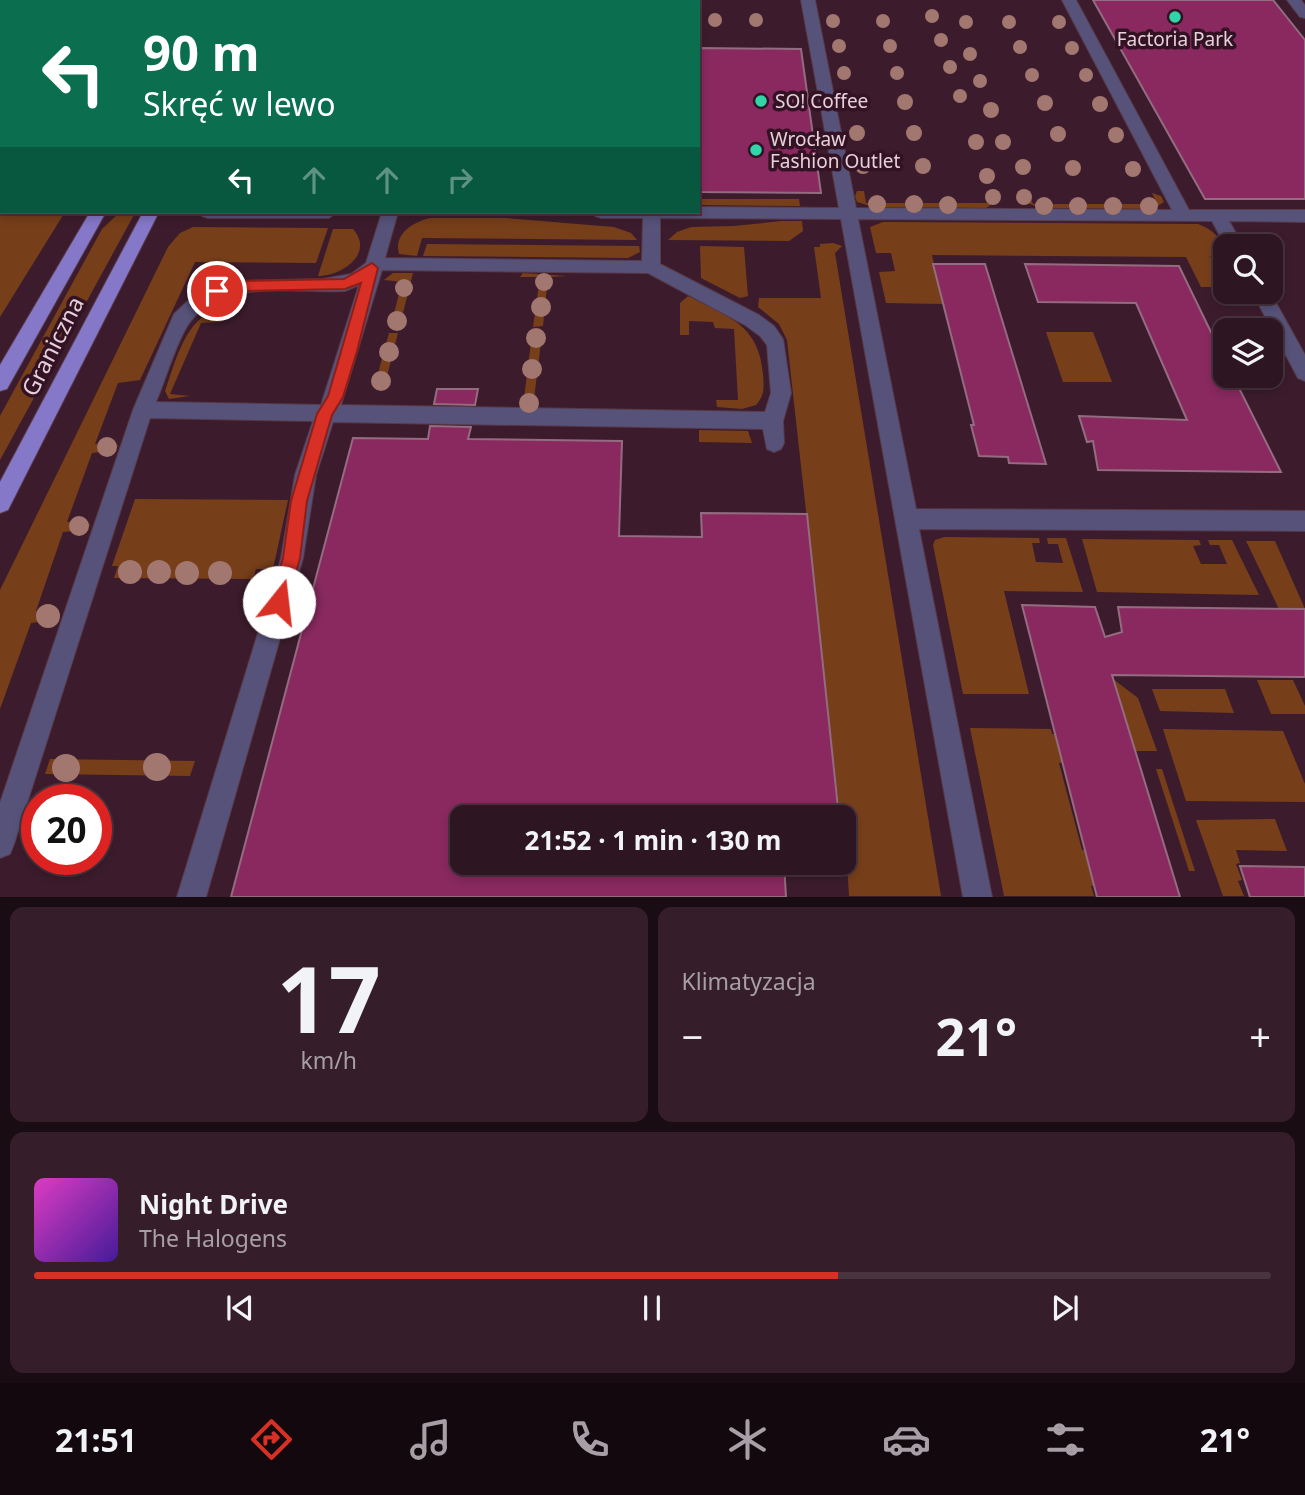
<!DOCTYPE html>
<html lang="pl">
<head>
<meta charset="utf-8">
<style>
  body { margin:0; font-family:"Noto Sans",sans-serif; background:#351e2a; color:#f1f3f6; height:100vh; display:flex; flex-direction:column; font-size:26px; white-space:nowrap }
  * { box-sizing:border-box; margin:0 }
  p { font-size:23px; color:#a79fa5 }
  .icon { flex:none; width:38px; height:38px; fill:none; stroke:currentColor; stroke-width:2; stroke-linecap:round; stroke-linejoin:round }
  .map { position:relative; height:897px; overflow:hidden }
  .panel { display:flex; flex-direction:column; gap:10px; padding:10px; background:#190c12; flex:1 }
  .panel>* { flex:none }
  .top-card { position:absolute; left:0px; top:0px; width:700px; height:214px; box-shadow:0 4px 10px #0003,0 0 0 2px #48343f; background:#0b6e4f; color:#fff; overflow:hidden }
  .tools { position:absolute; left:1213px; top:234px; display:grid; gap:14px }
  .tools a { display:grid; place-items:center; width:70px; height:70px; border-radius:14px; background:#2d1521; box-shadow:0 4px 10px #0003,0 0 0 2px #48343f; font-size:35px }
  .speed { position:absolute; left:21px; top:784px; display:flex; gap:14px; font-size:35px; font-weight:700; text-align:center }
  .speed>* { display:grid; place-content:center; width:91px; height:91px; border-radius:50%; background:#2d1521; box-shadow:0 4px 10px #0003,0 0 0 2px #48343f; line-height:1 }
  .speed .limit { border:10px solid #d22; background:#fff; color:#111 }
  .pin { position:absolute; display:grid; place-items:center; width:60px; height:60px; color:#fff; margin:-30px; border:4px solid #fff; border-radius:50%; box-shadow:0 2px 7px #0007 }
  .me { position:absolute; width:77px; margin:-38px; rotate:16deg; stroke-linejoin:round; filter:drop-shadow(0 0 5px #0008) }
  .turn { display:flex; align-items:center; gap:24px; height:147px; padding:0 28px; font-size:32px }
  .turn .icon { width:91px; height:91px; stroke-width:2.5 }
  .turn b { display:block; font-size:49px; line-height:60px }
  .lanes { display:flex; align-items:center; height:66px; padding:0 28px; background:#0003; justify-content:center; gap:35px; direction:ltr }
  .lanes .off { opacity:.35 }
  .big { font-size:52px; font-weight:700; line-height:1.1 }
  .panel .card { flex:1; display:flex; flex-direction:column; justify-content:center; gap:10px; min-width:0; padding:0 24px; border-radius:14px; background:#351e2a }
  .panel .dial { align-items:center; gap:0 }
  .dial b { font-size:91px; line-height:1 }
  .song { display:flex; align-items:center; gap:21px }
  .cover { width:84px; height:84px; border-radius:10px; background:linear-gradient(135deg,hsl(310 70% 55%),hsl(260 70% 35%)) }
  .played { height:7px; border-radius:4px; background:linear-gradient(90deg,#d93025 65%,#48343f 65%) }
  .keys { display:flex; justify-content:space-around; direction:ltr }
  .heat { display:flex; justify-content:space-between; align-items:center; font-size:38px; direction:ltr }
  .panel .tiles { flex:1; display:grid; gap:10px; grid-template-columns:1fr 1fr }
  .card:last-child { grid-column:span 2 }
  .trip { position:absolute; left:450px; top:805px; width:406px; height:70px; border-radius:14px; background:#2d1521; box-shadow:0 4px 10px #0003,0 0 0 2px #48343f; font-weight:700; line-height:70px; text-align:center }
  .dock { display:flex; height:112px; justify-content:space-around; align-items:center; background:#12080d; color:#a79fa5 }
  .dock .icon { width:49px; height:49px }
  .dock .current { color:#d93025 }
  .dock b { font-size:32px; color:#f1f3f6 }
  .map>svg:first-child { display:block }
  .green { fill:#773e1a }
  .building { fill:#89295f; stroke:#946c7f; stroke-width:2 }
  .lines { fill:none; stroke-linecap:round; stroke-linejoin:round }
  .minor-casing { stroke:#573948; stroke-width:2 }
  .major-casing { stroke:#573948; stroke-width:2 }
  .minor { fill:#575279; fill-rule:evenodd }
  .major { fill:#8578c9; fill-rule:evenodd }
  .tree { fill:#a17770 }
  .route { fill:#d93025; stroke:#8d1f18; stroke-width:2 }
  .poi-dot { fill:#32d4a9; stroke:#321223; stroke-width:2.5 }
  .labels { text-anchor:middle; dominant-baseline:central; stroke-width:7; stroke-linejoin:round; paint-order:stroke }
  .far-poi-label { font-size:19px; fill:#e6d0d9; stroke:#321223; text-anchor:start }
  .street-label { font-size:23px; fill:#e6d0d9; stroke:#321223 }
</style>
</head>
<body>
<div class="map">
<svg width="1305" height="897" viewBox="0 0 1305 897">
  <rect width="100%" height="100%" fill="#3c1c2c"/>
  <g class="green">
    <path d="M0,0H198L2,2V212H65L0,317Z"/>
    <path d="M857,191H864L866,203H989L986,192L995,194L998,200L986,208L874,207L857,202L855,196Z"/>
    <path d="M1028,192L1033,204H1157L1152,193L1161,196L1164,202L1153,209L1041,208L1022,201L1021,193Z"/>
    <path d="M698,199H799L800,206L698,205Z"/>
    <path d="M120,212L135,213L0,460V416L102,229Z"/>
    <path d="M431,218H506L614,227L631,233L637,240L422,238L417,256L399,254C393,234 414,221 431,218Z"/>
    <path d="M782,221H802L803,231L789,241L668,240L677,232L691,227L734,226Z"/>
    <path d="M883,222L1198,224C1212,229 1225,240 1225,256H1210L1220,273L1225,274V287H1201L1186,257L932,255L943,304L886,303L879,272L895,271L891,253H876L870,227Z"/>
    <path d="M193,227L328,228L316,263L195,262L140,380L118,383L95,444L116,443L118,446L113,451L92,453L67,522L88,521L90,525L86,530L63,532L36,611L56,610L60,614L55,620L31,623L0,709V590L168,247L180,233Z"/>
    <path d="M333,229H353C375,254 341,276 318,276Z"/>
    <path d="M427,244L639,246L640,252L628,258L423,256Z"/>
    <path d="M820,244L833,243L842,246L835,253L941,896H849L844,817H840L787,340L779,324L758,307L759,298H821L814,247H820Z"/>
    <path d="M700,246L744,247L748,296L740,298L701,278Z"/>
    <path d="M393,273H413L400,325H391L402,282L384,280Z"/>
    <path d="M523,273L567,276L548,277L543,326L533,327L540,277H520Z"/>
    <path d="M688,296C727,316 759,324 763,374C764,387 765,395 756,405L742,409L717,407L716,400H738L734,329L715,328L713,322L689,321V335H680V303Z"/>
    <path d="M220,309L225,312L221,322L201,323L170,394L190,396L169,399L165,391C175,363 186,315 220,309Z"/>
    <path d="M1046,332H1093L1112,382H1063Z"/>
    <path d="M389,333H398L384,388H374Z"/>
    <path d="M532,334H542L533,407L523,406Z"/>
    <path d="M699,430L748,431L752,443L699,442Z"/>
    <path d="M135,499L288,500L273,569H256L253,579L114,578L118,566H112Z"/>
    <path d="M944,537L1039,538L1040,543H1032L1036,562L1063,563L1058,544H1048L1047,538H1066L1083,592L1004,591L1029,694H963L933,545L935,540Z"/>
    <path d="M1082,539L1199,540L1201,545L1193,546L1201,564H1227L1219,545H1210L1208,540H1232L1259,595L1097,592Z"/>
    <path d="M1246,541H1275L1305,609H1279Z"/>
    <path d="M1113,679L1138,698L1157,751H1135Z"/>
    <path d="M1257,680H1293L1305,706V714H1271Z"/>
    <path d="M1152,689H1225L1234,713L1160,711Z"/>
    <path d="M970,728L1051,729L1052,734H1062L1069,762L1059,763L1082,850L1093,851L1101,885L1091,886L1094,896H1004Z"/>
    <path d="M1163,729L1283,731L1305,784V802L1186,801Z"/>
    <path d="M50,759L195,761L190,776L45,774Z"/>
    <path d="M1156,769H1162L1195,871H1189Z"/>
    <path d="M1275,819L1287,851L1236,850L1240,863L1236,864L1242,880L1238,881L1244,896H1223L1196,820Z"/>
  </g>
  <g class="building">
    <path d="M1093,0H1273L1305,40V199H1205Z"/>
    <path d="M698,48L801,49L821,193L698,192Z"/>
    <path d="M933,264H985L1046,464L1009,463L1008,457L979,456L971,425H974Z"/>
    <path d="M1025,264L1179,266L1225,361V376H1233L1281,472L1098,470L1093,441L1087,442L1079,416L1187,420L1136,303L1038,302Z"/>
    <path d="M437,389H478L475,405L434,404Z"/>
    <path d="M430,426L471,427L468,439L622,441L619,536L702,537L701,513L807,514L839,817H462V863H784L786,897H231L353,438L428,439Z"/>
    <path d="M1022,605L1095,607L1105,637L1122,632L1118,607L1305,609V677L1112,675L1180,897H1097Z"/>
    <path d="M1240,866L1305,867V897H1250Z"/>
  </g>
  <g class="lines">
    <defs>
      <g id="minor">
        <rect x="365" y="0" width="14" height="2"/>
        <path d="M801,0H815L856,208L1172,210L1062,0H1076L1189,210H1305V222L1229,221L1244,247H1226L1212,221L858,219L916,509L1305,511V531L919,529L992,897H963L841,219L660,218V264L759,315L774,326L783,339L791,393L783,421L784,443L781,449L774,452L767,449L763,429L333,422L316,475L303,558L206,897H177L281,558L295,475L313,421L150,418L14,844L10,854L0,858V803L133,410L174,314L191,298L210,288L236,281L323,279L351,274L366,263L382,212H398L385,258L642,261L643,218H601L595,216L593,212H698V207L839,208ZM382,270L648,273L745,325L760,336L767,345L771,393L765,412L341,405ZM359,285L321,405L156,402C165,381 178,337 190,322C225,277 296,294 345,291Z"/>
        <path d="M1287,0H1301L1305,5V18L1300,17Z"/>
        <path d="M200,212H337L329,218H208L202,216Z"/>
        <path d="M1252,292H1270L1305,355V381L1298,378Z"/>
      </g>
      <g id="major">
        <path d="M215,0H229L215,2Z"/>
        <path d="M257,0H271L257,2Z"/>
        <path d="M90,212H106L7,389L0,391V365Z"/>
        <path d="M143,212H159L8,510L0,513V482Z"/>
      </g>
    </defs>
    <use href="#minor" class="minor-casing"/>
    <use href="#major" class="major-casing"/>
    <use href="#minor" class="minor"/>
    <use href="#major" class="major"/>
  </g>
  <g class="tree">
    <circle cx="932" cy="16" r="7"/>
    <circle cx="715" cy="20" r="7"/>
    <circle cx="756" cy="20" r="7"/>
    <circle cx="833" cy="21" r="7"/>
    <circle cx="883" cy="21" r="7"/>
    <circle cx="966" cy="22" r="7"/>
    <circle cx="1009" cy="22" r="7"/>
    <circle cx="1059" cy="22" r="7"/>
    <circle cx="941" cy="40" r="7"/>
    <circle cx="839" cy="46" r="7"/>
    <circle cx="890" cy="46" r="7"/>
    <circle cx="1020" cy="47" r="7"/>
    <circle cx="1072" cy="48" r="7"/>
    <circle cx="970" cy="54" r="7"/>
    <circle cx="950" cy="67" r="7"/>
    <circle cx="844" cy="73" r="7"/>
    <circle cx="897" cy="73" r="7"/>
    <circle cx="1032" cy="75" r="7"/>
    <circle cx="1086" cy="75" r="7"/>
    <circle cx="980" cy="81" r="7"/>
    <circle cx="960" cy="96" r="7"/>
    <circle cx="851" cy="102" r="8"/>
    <circle cx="905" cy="102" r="8"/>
    <circle cx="1045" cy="103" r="8"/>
    <circle cx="1100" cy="104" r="8"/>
    <circle cx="991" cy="110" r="8"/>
    <circle cx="857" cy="133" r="8"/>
    <circle cx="914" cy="133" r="8"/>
    <circle cx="1058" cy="134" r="8"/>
    <circle cx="1116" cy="135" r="8"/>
    <circle cx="976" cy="142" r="8"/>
    <circle cx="1003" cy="142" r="8"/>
    <circle cx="863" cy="166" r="8"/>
    <circle cx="923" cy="166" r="8"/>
    <circle cx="1023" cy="167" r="8"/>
    <circle cx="1073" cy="168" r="8"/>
    <circle cx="1133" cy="169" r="8"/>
    <circle cx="987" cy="176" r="8"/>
    <circle cx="993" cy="197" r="8"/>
    <circle cx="1024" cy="197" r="8"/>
    <circle cx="877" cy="204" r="9"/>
    <circle cx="914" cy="204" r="9"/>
    <circle cx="948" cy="205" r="9"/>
    <circle cx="1044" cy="206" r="9"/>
    <circle cx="1078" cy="206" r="9"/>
    <circle cx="1113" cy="206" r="9"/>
    <circle cx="1149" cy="206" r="9"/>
    <circle cx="544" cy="282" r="9"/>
    <circle cx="404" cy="288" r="9"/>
    <circle cx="541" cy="307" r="10"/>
    <circle cx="397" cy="321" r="10"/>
    <circle cx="536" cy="338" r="10"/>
    <circle cx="389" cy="352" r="10"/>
    <circle cx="532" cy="369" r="10"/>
    <circle cx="381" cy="381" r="10"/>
    <circle cx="529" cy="403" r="10"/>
    <circle cx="107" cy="447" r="10"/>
    <circle cx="79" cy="526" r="10"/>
    <circle cx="130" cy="572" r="12"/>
    <circle cx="159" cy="572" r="12"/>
    <circle cx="187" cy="573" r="12"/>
    <circle cx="220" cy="573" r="12"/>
    <circle cx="48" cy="616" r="12"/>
    <circle cx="157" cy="767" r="14"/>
    <circle cx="66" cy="768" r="14"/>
  </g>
  <path class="route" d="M372,263L378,268L357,351L343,397L332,415L307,501L300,558L288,602L285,608L279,611L273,608L270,602L283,558L291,501L317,414L328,396L361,283L345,289L240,291L217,296L210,291L212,287L240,281L344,279Z"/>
  <g class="poi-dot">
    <circle cx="1175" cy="17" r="7"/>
    <circle cx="761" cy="101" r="7"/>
    <circle cx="756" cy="150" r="7"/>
  </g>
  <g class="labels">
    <g class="far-poi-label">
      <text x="1175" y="39" text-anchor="middle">Factoria Park</text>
      <text x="775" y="101">SO! Coffee</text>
      <text x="770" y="139">Wrocław<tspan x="770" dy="22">Fashion Outlet</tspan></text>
    </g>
    <g class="street-label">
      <text transform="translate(52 346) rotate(-63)">Graniczna</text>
    </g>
  </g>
</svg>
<div class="tools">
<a><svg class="icon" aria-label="search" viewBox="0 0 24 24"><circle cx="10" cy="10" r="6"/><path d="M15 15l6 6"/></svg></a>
<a><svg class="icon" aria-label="layers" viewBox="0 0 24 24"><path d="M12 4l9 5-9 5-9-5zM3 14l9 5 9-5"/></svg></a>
</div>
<div class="speed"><div class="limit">20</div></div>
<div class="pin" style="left:217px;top:291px;background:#d93025"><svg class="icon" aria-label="arrive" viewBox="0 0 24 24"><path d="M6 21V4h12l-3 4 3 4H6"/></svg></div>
<svg class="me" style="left:279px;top:602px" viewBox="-20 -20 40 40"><circle r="19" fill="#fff"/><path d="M0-13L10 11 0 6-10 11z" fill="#d93025"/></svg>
<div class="trip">21:52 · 1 min · 130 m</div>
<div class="top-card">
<div class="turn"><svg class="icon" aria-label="left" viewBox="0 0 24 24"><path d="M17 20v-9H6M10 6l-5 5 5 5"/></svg><div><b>90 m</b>Skręć w lewo</div></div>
<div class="lanes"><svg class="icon" aria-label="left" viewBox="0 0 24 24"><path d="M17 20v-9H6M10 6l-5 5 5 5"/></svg><svg class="icon off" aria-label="ahead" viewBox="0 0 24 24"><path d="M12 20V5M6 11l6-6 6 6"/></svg><svg class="icon off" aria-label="ahead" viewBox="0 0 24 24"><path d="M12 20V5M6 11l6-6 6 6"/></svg><svg class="icon off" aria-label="right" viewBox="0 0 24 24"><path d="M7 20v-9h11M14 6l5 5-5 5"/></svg></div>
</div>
</div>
<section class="panel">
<div class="tiles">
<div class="card dial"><b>17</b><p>km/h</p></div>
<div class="card"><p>Klimatyzacja</p>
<div class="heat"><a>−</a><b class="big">21°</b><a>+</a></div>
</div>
<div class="card">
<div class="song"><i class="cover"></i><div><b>Night Drive</b><p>The Halogens</p></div></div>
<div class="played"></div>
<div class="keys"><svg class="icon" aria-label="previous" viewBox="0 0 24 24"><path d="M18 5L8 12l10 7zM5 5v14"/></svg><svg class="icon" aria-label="pause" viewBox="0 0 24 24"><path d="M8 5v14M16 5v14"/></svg><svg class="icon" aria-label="next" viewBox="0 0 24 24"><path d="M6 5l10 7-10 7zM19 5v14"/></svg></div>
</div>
</div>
</section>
<nav class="dock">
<b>21:51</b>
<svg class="icon current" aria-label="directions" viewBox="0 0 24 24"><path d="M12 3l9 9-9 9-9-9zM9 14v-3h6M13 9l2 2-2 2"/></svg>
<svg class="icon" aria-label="music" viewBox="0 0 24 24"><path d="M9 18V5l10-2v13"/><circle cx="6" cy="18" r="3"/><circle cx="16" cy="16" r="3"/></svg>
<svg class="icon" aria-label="phone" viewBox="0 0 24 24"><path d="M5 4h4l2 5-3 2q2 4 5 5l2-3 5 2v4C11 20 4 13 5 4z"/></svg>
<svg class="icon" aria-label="climate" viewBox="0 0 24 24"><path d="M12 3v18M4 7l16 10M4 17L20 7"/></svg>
<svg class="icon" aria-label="car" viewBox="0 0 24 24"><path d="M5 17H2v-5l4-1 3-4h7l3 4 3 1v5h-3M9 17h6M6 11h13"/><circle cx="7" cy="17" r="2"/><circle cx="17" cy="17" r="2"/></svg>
<svg class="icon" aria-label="filters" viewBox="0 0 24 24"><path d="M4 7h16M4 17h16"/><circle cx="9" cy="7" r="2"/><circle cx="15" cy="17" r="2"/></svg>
<b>21°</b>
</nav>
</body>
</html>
